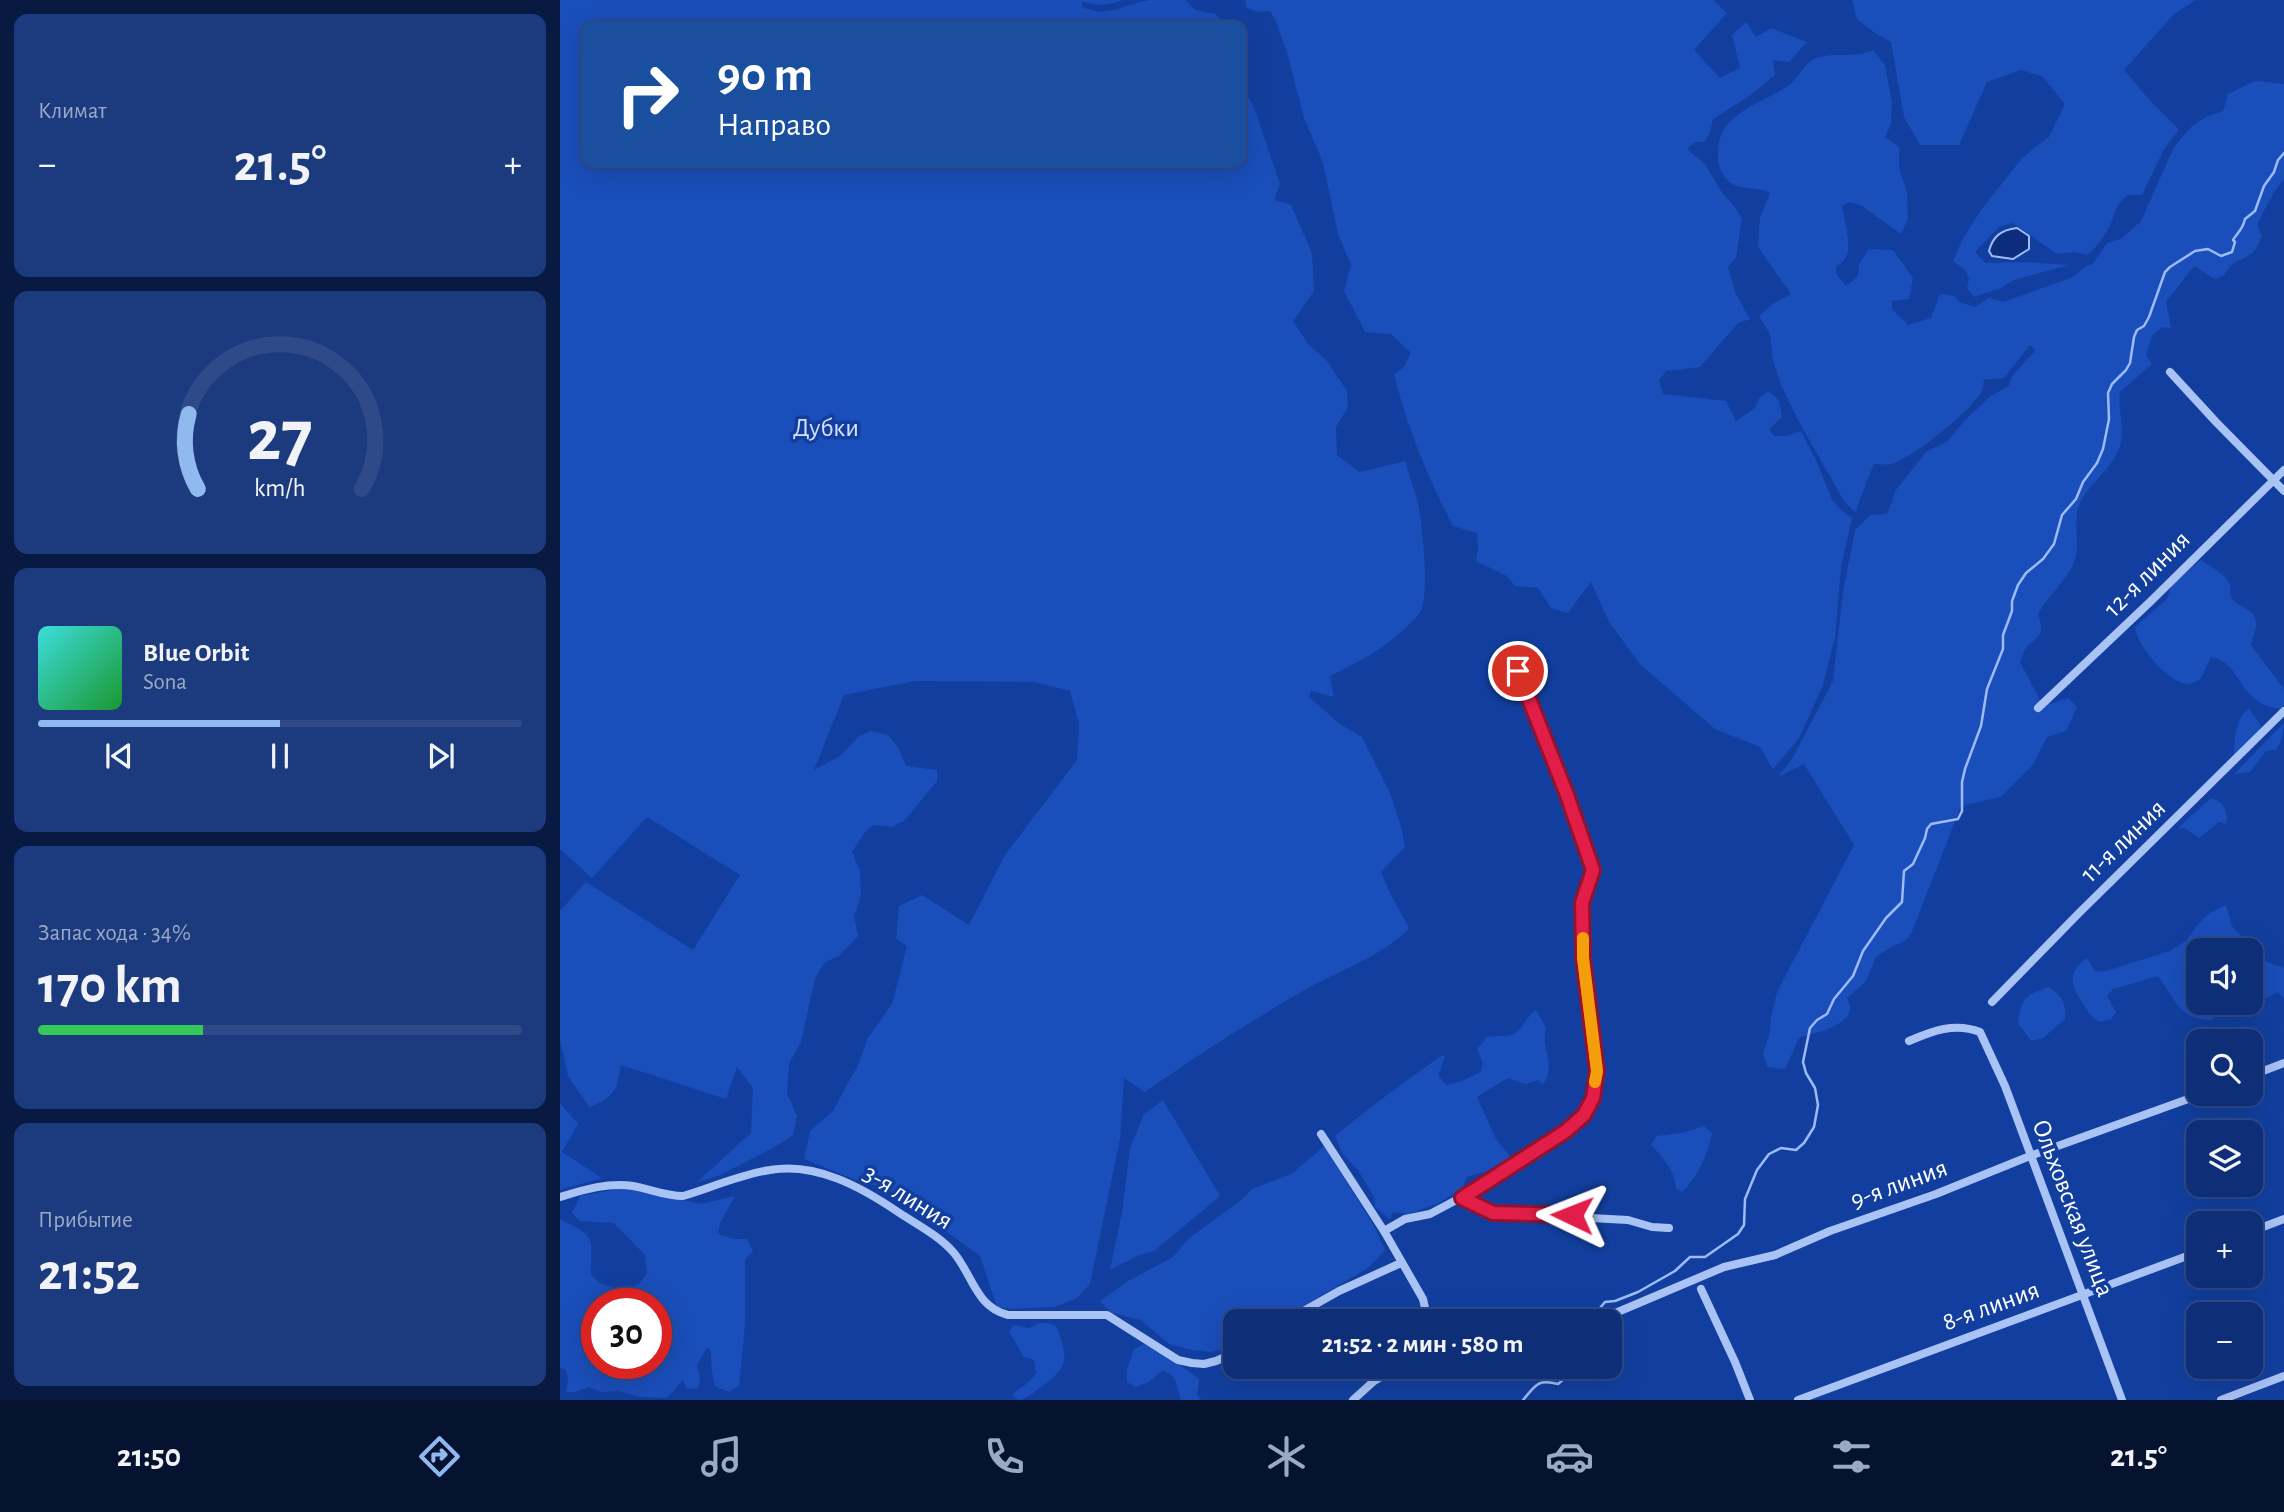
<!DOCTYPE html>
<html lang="ru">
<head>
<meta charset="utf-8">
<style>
  body { margin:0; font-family:"Alegreya Sans",sans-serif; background:#1c3b7f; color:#f1f3f6; height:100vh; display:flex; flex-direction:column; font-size:26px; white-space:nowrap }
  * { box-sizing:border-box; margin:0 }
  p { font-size:23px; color:#9ba9c6 }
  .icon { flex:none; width:38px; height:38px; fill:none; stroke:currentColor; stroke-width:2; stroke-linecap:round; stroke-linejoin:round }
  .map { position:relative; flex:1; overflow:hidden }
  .side { display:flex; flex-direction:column; gap:14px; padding:14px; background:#081a41; width:560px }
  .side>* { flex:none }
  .top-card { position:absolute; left:21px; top:21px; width:665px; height:147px; border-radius:14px; box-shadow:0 7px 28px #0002,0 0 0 2px #2e4a89; background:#1a4fa0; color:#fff; overflow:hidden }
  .tools { position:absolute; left:1626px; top:938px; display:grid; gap:14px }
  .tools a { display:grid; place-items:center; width:77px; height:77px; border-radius:14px; background:#0e2f77; box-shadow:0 7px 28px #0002,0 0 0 2px #2e4a89; font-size:35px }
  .speed { position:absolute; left:21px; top:1288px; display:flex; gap:14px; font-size:35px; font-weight:700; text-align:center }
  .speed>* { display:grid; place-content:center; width:91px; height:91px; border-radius:50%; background:#0e2f77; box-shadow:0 7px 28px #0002,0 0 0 2px #2e4a89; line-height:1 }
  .speed .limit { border:10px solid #d22; background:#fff; color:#111 }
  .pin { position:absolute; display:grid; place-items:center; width:60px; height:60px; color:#fff; margin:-30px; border:4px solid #fff; border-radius:50%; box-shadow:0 2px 7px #0007 }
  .me { position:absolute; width:77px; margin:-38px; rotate:272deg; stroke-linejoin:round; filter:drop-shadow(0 0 5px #0008) }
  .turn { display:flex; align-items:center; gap:24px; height:147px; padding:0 21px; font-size:32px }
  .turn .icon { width:91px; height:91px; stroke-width:2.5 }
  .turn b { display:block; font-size:49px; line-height:60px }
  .big { font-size:52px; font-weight:600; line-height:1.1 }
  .side .tile { flex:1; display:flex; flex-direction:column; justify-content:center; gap:10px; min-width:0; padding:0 24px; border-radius:14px; background:#1c3b7f }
  .side .dial { align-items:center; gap:0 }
  .dial svg { height:182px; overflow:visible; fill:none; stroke:#2e4a89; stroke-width:7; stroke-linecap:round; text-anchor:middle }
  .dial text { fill:#f1f3f6; stroke:none }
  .song { display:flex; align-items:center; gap:21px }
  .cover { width:84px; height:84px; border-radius:10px; background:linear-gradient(135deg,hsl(180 70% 55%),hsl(130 70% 35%)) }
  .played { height:7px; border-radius:4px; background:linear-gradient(90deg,#90b9f0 50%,#2e4a89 50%) }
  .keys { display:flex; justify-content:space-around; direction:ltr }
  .heat { display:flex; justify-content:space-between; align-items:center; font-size:38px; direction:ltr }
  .charge { height:10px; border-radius:5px; background:linear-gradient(90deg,#34c759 34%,#2e4a89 0) }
  .trip { position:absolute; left:663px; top:1309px; width:399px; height:70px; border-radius:14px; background:#0e2f77; box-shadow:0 7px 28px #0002,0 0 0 2px #2e4a89; font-weight:600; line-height:70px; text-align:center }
  .menu { display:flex; height:112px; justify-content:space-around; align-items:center; background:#061330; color:#9ba9c6 }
  .menu .icon { width:49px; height:49px }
  .menu .selected { color:#90b9f0 }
  .menu b { font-size:32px; color:#f1f3f6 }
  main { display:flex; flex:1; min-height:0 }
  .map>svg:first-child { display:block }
  .green { fill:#1a4eba; fill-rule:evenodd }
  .water { fill:#0b2d7b; stroke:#9cbbf8; stroke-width:2 }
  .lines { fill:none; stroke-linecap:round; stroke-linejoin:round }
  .stream { stroke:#9cbbf8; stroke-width:2.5 }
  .minor { stroke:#aac3f5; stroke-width:8 }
  .route-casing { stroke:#92132f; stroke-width:18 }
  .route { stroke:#e11d48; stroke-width:12 }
  .slow { stroke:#f59e0b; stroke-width:12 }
  .labels { text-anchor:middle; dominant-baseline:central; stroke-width:7; stroke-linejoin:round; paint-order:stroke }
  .park-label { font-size:26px; fill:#d3e1fe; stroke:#123f9f }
  .street-label { font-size:26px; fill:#fff; stroke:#123f9f }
</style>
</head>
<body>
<main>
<section class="side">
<div class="tile"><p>Климат</p>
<div class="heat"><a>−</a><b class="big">21.5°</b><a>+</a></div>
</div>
<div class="tile dial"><svg viewBox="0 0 100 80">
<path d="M14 69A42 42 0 1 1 86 69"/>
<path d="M14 69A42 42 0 0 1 10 36" stroke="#90b9f0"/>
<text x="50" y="56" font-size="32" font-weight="700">27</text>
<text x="50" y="72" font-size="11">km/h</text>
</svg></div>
<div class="tile">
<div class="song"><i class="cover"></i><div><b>Blue Orbit</b><p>Sona</p></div></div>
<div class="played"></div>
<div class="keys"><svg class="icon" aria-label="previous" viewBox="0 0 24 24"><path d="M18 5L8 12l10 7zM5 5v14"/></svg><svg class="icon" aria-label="pause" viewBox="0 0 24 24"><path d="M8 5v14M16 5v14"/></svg><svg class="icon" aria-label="next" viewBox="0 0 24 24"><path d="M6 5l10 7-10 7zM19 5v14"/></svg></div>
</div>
<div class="tile"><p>Запас хода · 34%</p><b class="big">170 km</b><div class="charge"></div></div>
<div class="tile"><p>Прибытие</p><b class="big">21:52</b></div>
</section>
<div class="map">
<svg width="1724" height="1400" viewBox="0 0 1724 1400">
  <rect width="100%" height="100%" fill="#123f9f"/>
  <g class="green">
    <path d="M0,0H562C549,6 535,6 522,1V7C550,19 565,3 591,0C602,0 614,0 625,0L635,10L656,14L665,26H26V163H681V83L694,108L720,184L714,200L731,205L752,253L754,291L733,321L748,344L767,361L787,391L788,407L776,427L777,455L800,472L846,461C849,478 856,493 859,508C863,532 869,590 861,610C859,616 851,622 847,626C824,649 799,662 770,676L774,697L751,691L749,697L780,724L802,737L830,793L841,826L845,847L821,872L830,893L849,928C821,957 782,969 748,988C692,1020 638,1055 585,1092L564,1078L560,1139L530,1284L517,1298L494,1307L452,1309L437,1307L420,1256L366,1217L349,1202L320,1187L296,1180L244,1159L250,1131L273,1111L299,1063L308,1038L332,1004L347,946L336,938L339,906L362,895L409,925L445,855L517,760L519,724L510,691L474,682L355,681L284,695L254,770L280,756L299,736L311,731L328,735L339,749L346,766L377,770V781L345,820L332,827L313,825L305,832L292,852L300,871L301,896L294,916L298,936L279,956L265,962L255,978L241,1042L229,1064L227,1093L237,1116L233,1135L215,1147L160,1175L136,1183L191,1133L193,1088L177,1067L166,1099L61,1065C56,1091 55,1097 29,1107L8,1076L0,1040V911L26,882L133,950L180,875L87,817L32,878L0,849Z"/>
    <path d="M685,0H1153L1167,13L1134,50L1160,78L1180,68L1172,35L1186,22L1196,37L1211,28L1247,42L1229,62L1213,60L1215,75L1188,97L1153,119L1150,133L1144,142H1135L1127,149L1144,163L1163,194L1174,206L1182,219L1176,257L1168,267L1175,292L1190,319L1178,323L1140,367L1106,371L1099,381L1103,394L1166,401L1176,421L1195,408L1199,398L1208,392C1220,397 1221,406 1222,417L1209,429L1214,436H1226L1241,431L1256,460L1272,500L1281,510L1292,518L1281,567L1275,637L1263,685L1239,738L1213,769L1200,747L1155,729L1080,664L1049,622L1031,582L1008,613L991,608L978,588L955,586L947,576L916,561L918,549L917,533L893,526C868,479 847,426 834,375L844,367L851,353L831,334L805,332L784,291L791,265L778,234L763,163L744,118L727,52L715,19L710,11L699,12L687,8Z"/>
    <path d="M1292,0H1636L1614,14L1564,70L1593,104L1619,130L1604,149L1582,195H1568C1554,207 1558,208 1551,223C1546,235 1537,246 1528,255L1514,252L1497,254L1453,223L1439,227L1415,252L1426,263L1464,262L1509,265L1454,280L1441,288L1414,297L1407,288L1409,279L1405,270L1393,261L1402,240L1421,210L1463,157L1489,137L1505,104L1482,76L1461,70L1427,82L1399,145H1360L1344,117L1331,42L1315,33L1297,19Z"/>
    <path d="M1313,50L1325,65L1332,103L1331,124L1325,137L1339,147V168L1347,192L1348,219L1341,234L1302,206L1290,202L1282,206C1284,219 1293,247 1285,259C1283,262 1279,264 1276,267L1277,275L1286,286L1298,276L1299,264L1309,249L1333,250L1353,278L1349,299L1332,301V309L1348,325L1371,318L1380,294L1394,296L1399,302L1415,307L1429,298L1443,302L1513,277L1526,266L1533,264L1547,243L1561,239L1581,221L1614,147L1632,126L1646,117L1663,111L1668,94L1695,81L1724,84V179C1714,189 1705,210 1697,224L1702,237C1699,242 1696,250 1692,253C1682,261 1670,261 1665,275L1655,279L1634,266L1606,302L1611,328L1602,327L1592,336L1586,355L1592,364L1560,392C1557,411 1567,431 1558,451C1550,470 1529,484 1520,503C1512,521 1521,544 1514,562C1506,582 1487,596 1478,615C1487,639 1474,636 1465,650C1462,654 1462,658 1460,662L1480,700L1490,704L1508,698L1517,707L1506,731L1487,737L1473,765L1440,797L1401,806L1351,934L1343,942L1333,946L1316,957L1306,981L1287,998C1288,1002 1291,1005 1290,1009C1288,1027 1253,1033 1239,1038L1225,1069L1207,1067L1203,1053L1210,1032L1211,1017L1217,992L1294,845L1244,764L1218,777L1232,759L1273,681L1283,592L1295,530L1310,515L1327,514L1336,490L1366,452L1388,441L1405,420L1431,396L1449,386L1453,375L1476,350L1470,345L1444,378L1424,380C1424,380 1422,390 1422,391C1412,410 1352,459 1331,464C1326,465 1319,464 1314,464L1295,512L1284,501L1239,422L1221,385L1213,361L1210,335L1199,316L1214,303L1231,294L1198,247L1200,218L1210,193C1198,186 1182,191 1169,182C1163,177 1158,166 1158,158C1155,113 1198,106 1228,86C1238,79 1244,63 1254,59C1274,51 1294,59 1313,50Z"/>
    <path d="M1641,560C1650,566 1666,574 1670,585C1671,592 1669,596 1674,601C1680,608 1692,608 1695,618C1699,627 1692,637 1691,645L1724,689V705L1720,709C1676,703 1683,662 1651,657L1640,680C1636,681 1633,683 1629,684C1610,685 1576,645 1575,627L1607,599L1611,587L1622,575Z"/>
    <path d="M1689,709L1700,724L1702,730L1673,764C1675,748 1673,718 1689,709Z"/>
    <path d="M1724,723L1722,738L1716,750L1706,751L1690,772L1674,774Z"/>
    <path d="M1651,798C1664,802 1669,812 1666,824L1659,822L1639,838L1626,829L1618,828Z"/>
    <path d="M1666,905L1672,926L1696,953L1707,962L1724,968V999L1718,992L1702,1000H1691L1690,950H1656L1653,948L1638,950L1635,967L1638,972V1003H1664L1668,1007L1652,1020C1619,1020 1616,1000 1598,976L1553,989L1547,996L1556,1012L1551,1019L1540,1022C1531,1017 1530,1015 1525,1007C1512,986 1504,975 1527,958L1535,971L1543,972L1610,951L1627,940L1636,927L1650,913Z"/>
    <path d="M1489,987C1501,994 1507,1005 1505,1019L1483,1038L1471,1041L1458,1023C1461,998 1465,995 1489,987Z"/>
    <path d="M976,1010L986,1028C980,1046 997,1068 983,1084L978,1080L966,1084L948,1078L917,1097L936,1139L952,1159L934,1169L907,1177L902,1189L877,1204L848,1214L833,1212L830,1219L815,1207L814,1197L798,1170L782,1153L775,1136C809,1108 844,1082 881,1056H885L878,1075L886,1085L902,1081L921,1072L923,1063L917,1049L927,1037C934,1035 944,1037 951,1035C963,1031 966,1016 976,1010Z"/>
    <path d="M603,1100L660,1196L594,1251L577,1256L550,1270L562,1212L570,1148L584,1114Z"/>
    <path d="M0,1103L18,1124L2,1152L42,1178L0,1190Z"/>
    <path d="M1144,1126L1152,1133C1147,1155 1139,1176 1122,1192L1116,1188C1115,1171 1103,1157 1091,1145L1096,1136L1122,1133Z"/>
    <path d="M764,1146L814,1226L825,1250L808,1268L762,1295L725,1321H676L675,1346L651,1352L632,1350L609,1344L581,1320L552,1313L540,1301L568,1281L613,1257L628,1239L681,1200L692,1189L733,1173Z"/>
    <path d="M64,1188L141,1204L175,1196L160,1223L158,1234L173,1239H187L193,1251L185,1260V1325L179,1386L169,1392L155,1386L152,1372L151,1351L147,1347L137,1365L140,1379L138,1388L127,1389L123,1380L107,1398L80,1397L58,1391L41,1392L29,1387L15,1392H6L8,1379L6,1370L0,1367V1219C38,1238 31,1236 31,1275L40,1283L63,1291L79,1284L87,1273L85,1255L54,1223L20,1221L12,1213L20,1196ZM37,1304H96V1363H37Z"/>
    <path d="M480,1323H488L496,1326C509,1357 509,1367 481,1387C474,1392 468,1399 458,1400L452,1395C460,1387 471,1383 476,1373L474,1360L464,1357L449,1332L453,1325L469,1328Z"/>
    <path d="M584,1344C600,1349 623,1368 639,1379L637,1394L640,1400H621C616,1386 618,1375 602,1370L589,1382L576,1387L567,1382V1369L574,1349Z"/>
  </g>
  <path class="water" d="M1457,228L1469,236V249L1453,259L1432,256L1429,251C1433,236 1441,230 1457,228Z"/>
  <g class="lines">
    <g class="stream">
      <path d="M1034,1321L1040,1308L1045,1302L1055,1301L1078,1292L1115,1271L1130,1257H1145L1178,1234L1184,1225L1185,1199L1197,1170L1209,1154L1221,1148L1236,1150L1244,1143L1254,1127L1258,1105L1255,1088L1246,1073L1243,1062L1250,1028L1257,1020L1267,1014L1274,999L1293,976L1303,951L1326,918L1342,902L1344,871L1353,864L1365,838L1367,829L1371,824L1398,819L1402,811V782L1405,769L1421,726L1427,689L1443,649V635L1452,611V601L1458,585L1466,573L1483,559L1494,544L1502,515L1516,499L1523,482L1537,463L1543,449L1549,419L1548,393L1552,384L1566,370L1570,363L1574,337L1577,330L1584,326L1589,317L1605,272L1610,267L1635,251L1648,249L1661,256L1672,252L1675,242L1673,240C1678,232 1683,229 1685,219L1695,211L1704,186L1714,172L1718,160L1724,153"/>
      <path d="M963,1400C976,1385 977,1379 998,1384L1010,1374L1014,1367"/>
    </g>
    <g class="minor">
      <path d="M1610,372L1656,422L1724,491"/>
      <path d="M1478,708L1591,601L1724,470"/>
      <path d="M1432,1002L1519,913L1724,711"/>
      <path d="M1349,1041C1372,1031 1395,1022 1420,1032L1445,1086L1562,1400"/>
      <path d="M1690,1076L1724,1063"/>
      <path d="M761,1134L824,1231"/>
      <path d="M0,1197C23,1190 48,1182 73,1186C90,1189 105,1196 123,1196C150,1188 182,1174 210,1170C256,1162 301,1187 338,1212C356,1224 380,1236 394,1253C413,1276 416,1307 448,1315H547L618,1360L632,1363L644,1364L656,1361L676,1352"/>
      <path d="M902,1197L933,1213L1068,1220L1092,1227L1109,1228"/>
      <path d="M1690,1232L1724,1219"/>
      <path d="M1141,1289L1175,1362L1190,1400"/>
      <path d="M1053,1314L1164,1267L1215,1255L1270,1231L1376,1194L1470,1156L1642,1094"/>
      <path d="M726,1321L779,1291L841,1263"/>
      <path d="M868,1321L863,1299L824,1231L845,1219L870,1214L902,1197L1006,1131L1024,1115L1033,1098L1037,1071L1023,958L1022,903L1033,871L1008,795L958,671"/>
      <path d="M793,1400L814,1381L837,1367"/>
      <path d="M1238,1400L1638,1252"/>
      <path d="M1661,1400L1724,1376"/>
    </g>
  </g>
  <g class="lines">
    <defs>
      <path id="route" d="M958,671L1007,795L1033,870L1022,903L1023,958L1037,1071L1033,1098L1024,1115L1006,1131L902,1198L933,1213L1012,1215"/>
    </defs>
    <use href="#route" class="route-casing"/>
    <use href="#route" class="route"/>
    <path class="slow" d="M1023,938V958L1037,1071L1035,1082"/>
  </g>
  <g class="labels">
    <g class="park-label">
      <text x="266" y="428">Дубки</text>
    </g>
    <g class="street-label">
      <text transform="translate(1587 574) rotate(-45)">12-я линия</text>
      <text transform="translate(1563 841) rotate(-44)">11-я линия</text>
      <text transform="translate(1339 1184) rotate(-20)">9-я линия</text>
      <text transform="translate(348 1197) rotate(32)">3-я линия</text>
      <text transform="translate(1513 1208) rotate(69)">Ольховская улица</text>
      <text transform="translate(1431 1306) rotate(-20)">8-я линия</text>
    </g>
  </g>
</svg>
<div class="tools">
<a><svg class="icon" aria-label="sound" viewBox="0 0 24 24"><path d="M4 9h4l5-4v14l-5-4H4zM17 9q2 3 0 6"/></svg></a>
<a><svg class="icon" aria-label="search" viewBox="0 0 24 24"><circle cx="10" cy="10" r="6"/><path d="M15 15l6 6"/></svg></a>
<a><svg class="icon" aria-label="layers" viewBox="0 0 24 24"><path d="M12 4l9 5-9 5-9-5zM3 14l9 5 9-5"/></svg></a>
<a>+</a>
<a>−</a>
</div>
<div class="speed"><div class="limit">30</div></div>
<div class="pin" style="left:958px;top:671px;background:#d93025"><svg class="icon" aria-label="arrive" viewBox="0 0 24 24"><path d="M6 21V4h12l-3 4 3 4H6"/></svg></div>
<svg class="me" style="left:1012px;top:1215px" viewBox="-20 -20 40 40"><path d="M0-17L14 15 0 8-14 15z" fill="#e11d48" stroke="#fff" stroke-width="4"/></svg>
<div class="trip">21:52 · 2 мин · 580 m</div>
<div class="top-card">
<div class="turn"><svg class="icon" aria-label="right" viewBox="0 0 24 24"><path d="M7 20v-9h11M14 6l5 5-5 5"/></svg><div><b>90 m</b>Направо</div></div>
</div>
</div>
</main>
<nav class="menu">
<b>21:50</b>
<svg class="icon selected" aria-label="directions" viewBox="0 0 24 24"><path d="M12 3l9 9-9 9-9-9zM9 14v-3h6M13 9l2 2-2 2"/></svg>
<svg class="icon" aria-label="music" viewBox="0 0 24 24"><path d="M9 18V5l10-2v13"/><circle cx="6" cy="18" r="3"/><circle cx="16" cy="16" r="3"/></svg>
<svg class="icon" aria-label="phone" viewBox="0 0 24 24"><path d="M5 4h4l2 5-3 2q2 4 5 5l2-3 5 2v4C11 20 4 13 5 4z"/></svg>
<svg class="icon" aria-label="climate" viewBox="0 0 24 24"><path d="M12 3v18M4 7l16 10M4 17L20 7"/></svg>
<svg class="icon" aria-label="car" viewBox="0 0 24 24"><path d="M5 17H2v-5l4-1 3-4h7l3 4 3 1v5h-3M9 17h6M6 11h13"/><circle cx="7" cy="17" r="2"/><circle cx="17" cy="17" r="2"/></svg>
<svg class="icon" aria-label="filters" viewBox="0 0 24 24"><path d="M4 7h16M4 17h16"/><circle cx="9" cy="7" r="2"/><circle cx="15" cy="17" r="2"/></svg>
<b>21.5°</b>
</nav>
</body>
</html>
